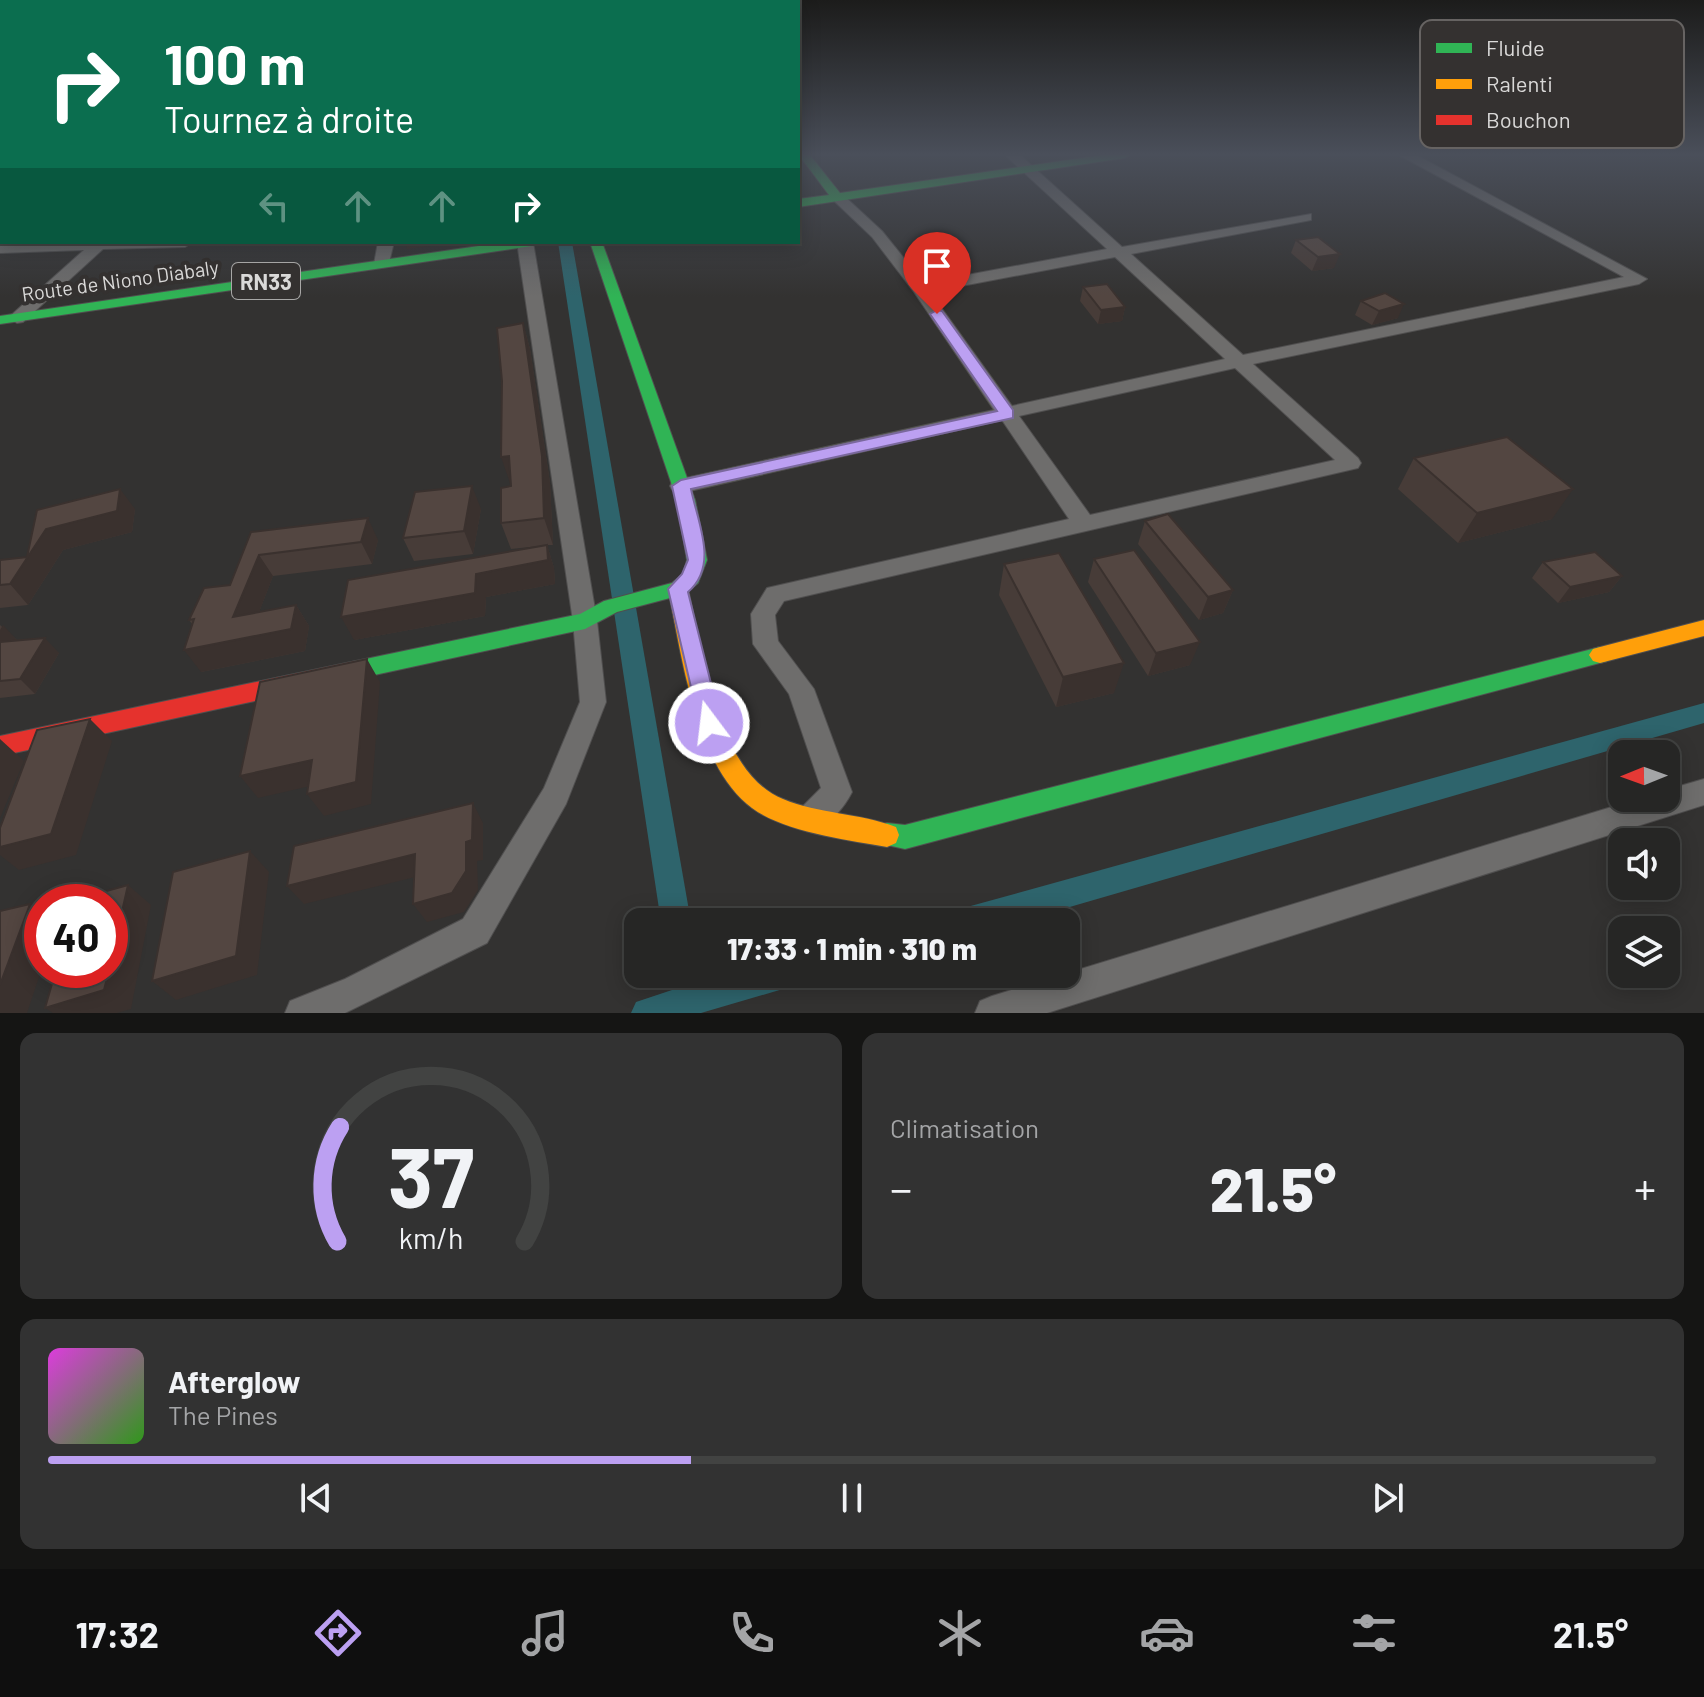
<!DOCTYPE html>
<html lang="fr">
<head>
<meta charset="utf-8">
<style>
  body { margin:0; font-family:Barlow,sans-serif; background:#323232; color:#f1f3f6; height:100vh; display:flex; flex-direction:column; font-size:30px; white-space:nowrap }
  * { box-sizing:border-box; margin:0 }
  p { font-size:26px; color:#a4a5a7 }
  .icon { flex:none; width:44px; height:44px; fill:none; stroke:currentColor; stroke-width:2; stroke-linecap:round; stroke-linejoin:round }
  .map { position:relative; height:1013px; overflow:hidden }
  .side { display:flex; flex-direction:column; gap:20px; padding:20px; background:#151514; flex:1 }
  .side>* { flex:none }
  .banner { position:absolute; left:0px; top:0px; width:800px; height:244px; box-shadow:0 4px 20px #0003,0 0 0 2px #424342; background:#0b6e4f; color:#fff; overflow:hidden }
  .needle { width:52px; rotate:269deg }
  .fabs { position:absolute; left:1608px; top:740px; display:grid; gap:16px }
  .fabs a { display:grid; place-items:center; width:72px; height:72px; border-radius:16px; background:#262625; box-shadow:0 4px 20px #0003,0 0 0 2px #424342; font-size:40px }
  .speed { position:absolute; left:24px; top:884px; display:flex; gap:16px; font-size:40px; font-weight:700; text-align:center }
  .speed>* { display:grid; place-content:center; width:104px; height:104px; border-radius:50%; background:#262625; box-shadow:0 4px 20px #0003,0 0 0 2px #424342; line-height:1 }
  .speed .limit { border:12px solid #d22; background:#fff; color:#111 }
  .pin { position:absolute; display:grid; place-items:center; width:68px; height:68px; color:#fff; margin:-82px -34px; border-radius:50% 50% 50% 0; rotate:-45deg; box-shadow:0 0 8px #0007 }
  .pin .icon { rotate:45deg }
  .me { position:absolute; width:88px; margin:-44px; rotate:345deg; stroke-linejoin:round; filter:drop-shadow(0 0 6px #0008) }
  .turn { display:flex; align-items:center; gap:28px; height:168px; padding:0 32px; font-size:36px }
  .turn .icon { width:104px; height:104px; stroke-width:2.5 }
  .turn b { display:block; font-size:56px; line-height:68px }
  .lanes { display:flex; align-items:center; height:76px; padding:0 32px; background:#0003; justify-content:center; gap:40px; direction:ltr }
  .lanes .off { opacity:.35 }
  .big { font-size:60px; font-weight:800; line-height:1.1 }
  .side .widget { flex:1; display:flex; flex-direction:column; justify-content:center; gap:12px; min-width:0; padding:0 28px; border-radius:16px; background:#323232 }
  .side .dial { align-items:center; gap:0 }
  .dial svg { height:208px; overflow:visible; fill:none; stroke:#424342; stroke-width:7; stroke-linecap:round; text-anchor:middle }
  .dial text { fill:#f1f3f6; stroke:none }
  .song { display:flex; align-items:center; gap:24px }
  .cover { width:96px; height:96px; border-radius:12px; background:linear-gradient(135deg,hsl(300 70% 55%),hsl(110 70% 35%)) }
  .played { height:8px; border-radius:4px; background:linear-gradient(90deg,#bca0f2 40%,#424342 40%) }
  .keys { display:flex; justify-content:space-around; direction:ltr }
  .heat { display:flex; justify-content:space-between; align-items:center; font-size:44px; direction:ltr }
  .side .tiles { flex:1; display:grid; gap:20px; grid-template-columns:1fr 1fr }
  .widget:last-child { grid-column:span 2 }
  .trip { position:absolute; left:624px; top:908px; width:456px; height:80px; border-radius:16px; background:#262625; box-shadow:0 4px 20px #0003,0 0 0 2px #424342; font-weight:800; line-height:80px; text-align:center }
  .dock { display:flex; height:128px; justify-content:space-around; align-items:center; background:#0f0f0f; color:#a4a5a7 }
  .dock .icon { width:56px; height:56px }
  .dock .on { color:#bca0f2 }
  .dock b { font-size:36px; color:#f1f3f6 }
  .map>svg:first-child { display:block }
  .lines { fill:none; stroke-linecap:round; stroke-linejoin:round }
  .canal { fill:#2e646c; fill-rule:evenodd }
  .street-casing { stroke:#504f4f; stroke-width:2 }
  .fast-casing { stroke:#504f4f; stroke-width:2 }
  .slow-casing { stroke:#504f4f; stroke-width:2 }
  .jam-casing { stroke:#504f4f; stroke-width:2 }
  .street { fill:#6e6d6c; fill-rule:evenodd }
  .fast { fill:#30b455; fill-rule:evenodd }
  .slow { fill:#ff9f0a; fill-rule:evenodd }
  .jam { fill:#e5322d; fill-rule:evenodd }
  .wall { fill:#473c38 }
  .shaded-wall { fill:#3a312e }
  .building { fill:#534641; stroke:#3a312e; stroke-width:2 }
  .route { fill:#bca0f2; stroke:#7a689d; stroke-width:2 }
  .labels { text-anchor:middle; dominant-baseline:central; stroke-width:8; stroke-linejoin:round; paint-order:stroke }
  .far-street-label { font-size:20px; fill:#dad9d8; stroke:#343130 }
  .shield { fill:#343130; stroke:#a8a7a6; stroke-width:2 }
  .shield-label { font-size:22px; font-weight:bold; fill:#dad9d8 }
  .key { fill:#343130; stroke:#666362; stroke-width:2 }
  .key-label { font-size:22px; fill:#dad9d8 }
</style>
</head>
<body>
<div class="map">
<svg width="1704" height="1013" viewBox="0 0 1704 1013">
  <rect width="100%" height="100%" fill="#333231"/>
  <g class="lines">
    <g class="canal">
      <path d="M558,242H572L691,922H661Z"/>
      <path d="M1704,703V723L1018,922H952L957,912L967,907Z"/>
      <path d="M670,974H700L702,982L729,974H798L794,985L783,989L701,1013H631L636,1002L672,990Z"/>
    </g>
    <defs>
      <g id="street">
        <path d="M1005,155H1020L1122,247L1311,214V220L1306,221L1131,254L1243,355L1624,277L1399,155H1416L1647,279L1639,284L1253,364L1358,458L1361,463L1358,468L784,601L775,615L778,641L814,689L852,792C844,808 829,825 812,832L801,828L797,818L801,808L821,788L789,694L753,644L751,614L767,588L1069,519L1002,420L681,493L673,491L670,486L673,481L681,479L994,410L914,292L872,237L830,197L837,193L842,194L882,231L924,283L1107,249ZM1115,257L1225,359L1012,406L930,292ZM1235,368L1335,460L1090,515L1019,416Z"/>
        <rect x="0" y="182" width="2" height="8"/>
        <path d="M193,242L185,247L103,249L23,322L17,323L8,318L84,250L0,253V243Z"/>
        <path d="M378,242H394L388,267H376L374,264Z"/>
        <path d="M517,242H533L597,621L606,702L566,804L487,943L345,1013H285L290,1001L345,979L463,919L544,788L580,702L573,621Z"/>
        <path d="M1704,779V805L1047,1013H975L980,1001L992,996L1641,798H1666V790Z"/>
      </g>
      <g id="fast">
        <path d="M799,155H810L840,193L1103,155H1130L1125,158L798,207V199L829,195Z"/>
        <path d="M506,242H538L532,246L0,324V316Z"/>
        <path d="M590,242H602L695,500L707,560L698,583L685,594L617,612L585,629L356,679L348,676L345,670L348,664L356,661L580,614L604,601L672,583L683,574L687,560L677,500Z"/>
        <path d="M1600,647L1607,649L1611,655L1607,661L905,849L878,843L875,835L878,827L887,823L905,825Z"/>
      </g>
      <g id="slow">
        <path d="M678,582L685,584L688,589C702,651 717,773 783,799C819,814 860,813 896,827L899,835L896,843L887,847C848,840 784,832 752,808C695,766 682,655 668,589L671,584Z"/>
        <path d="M1704,620V636L1600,663L1593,661L1589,655L1593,649L1600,647Z"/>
      </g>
      <path id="jam" d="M356,661L364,664L367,670L364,676L356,679L0,756V736Z"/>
    </defs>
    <use href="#street" class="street-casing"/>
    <use href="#fast" class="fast-casing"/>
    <use href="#slow" class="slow-casing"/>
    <use href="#jam" class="jam-casing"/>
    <use href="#street" class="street"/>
    <use href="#fast" class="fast"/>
    <use href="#slow" class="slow"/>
    <use href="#jam" class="jam"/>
  </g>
  <g class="wall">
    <path d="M1296,240L1334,268L1312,271L1291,253Z"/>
    <path d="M1083,287L1125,307L1122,321L1098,324L1080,301Z"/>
    <path d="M1361,301L1398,318L1372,325L1355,315Z"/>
    <path d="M523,323L530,349L550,483L553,545H547L554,568L555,584L486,597L485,616L354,640L540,546L511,549L501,523L511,486V483H510Z"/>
    <path d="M1414,458L1552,519L1458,543L1398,489Z"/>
    <path d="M135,509L132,532L63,550L28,605L0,608V585L27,557Z"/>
    <path d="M481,509L473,554L414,561L403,538Z"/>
    <path d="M1145,521L1233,590L1223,613L1199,620L1138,544Z"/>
    <path d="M251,532L378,540L372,564L273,576L259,612L296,605L309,626L305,651L201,672L192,624L189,620L230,585Z"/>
    <path d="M1094,559L1190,665L1148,676L1088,582Z"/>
    <path d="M1543,562L1622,576L1609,592L1558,603L1532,578Z"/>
    <path d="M1004,564L1114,693L1056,707L999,595Z"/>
    <path d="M0,625L17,640L59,653L35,694L0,698Z"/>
  </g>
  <g class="shaded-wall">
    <path d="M405,242H462L407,249Z"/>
    <path d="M1340,254L1334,268L1312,271L1318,257Z"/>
    <path d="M1404,304L1398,318L1372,325L1379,311Z"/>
    <path d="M1125,307L1122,321L1098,324L1101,310Z"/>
    <path d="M523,323L530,349L550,483L553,545L544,518Z"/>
    <path d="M509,456L517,482L510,483L501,457Z"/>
    <path d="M472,486L481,509L473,554L464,531Z"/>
    <path d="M120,489L135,509L132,532L63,550L28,605L10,584L46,529Z"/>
    <path d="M1573,489L1552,519L1458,543L1477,513Z"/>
    <path d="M368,518L378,540L372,564L361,542Z"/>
    <path d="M547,545L554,568L555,584L486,597L485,616L354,640L341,617L476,574Z"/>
    <path d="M259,555L273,576L249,638L296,605L309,626L305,651L201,672L184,650L233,617Z"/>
    <path d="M1622,576L1609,592L1558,603L1570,587Z"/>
    <path d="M1233,590L1223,613L1199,620L1208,597Z"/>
    <path d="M3,625L17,640L0,650V630Z"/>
    <path d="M45,638L59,653L35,694L20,679Z"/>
    <path d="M1200,642L1190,665L1148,676L1156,653Z"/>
    <path d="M367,659L380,682L371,804L324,816L307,794Z"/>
    <path d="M1124,663L1114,693L1056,707L1063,677Z"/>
    <path d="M90,719L112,741L76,855L19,870L0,855V847Z"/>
    <path d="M0,739L24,761L0,818Z"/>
    <path d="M312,760L328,782L258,798L240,776Z"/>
    <path d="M473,803L483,823V860L477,861L478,890L464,912L427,922L413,904L466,842Z"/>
    <path d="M250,851L269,872L257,975L176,1000L152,981Z"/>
    <path d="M415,854L428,874L304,904L287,886Z"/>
    <path d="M128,885L151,905L131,1009L117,1013H53L45,1008L110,970Z"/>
    <path d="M30,904L42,912V968L27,1013H0V985Z"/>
  </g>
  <g class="building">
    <path d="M1318,237L1340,254L1318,257L1296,240Z"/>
    <path d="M1107,284L1125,307L1101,310L1083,287Z"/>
    <path d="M1385,293L1404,304L1379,311L1361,301Z"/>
    <path d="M523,323L542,456L544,518L501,523V488L511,486L509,456L501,457L502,381L497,328Z"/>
    <path d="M1507,437L1573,489L1477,513L1414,458Z"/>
    <path d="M472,486L464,531L403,538L415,492Z"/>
    <path d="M120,489L117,511L46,529L10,584L0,585V560L27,557L37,510Z"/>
    <path d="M1168,514L1233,590L1208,597L1145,521Z"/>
    <path d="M368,518L361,542L259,555L233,617L296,605L291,629L184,650L194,619L189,620L204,588L230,585L251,532Z"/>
    <path d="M547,545L548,560L476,574L475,593L341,617L348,580Z"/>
    <path d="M1134,550L1200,642L1156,653L1094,559Z"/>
    <path d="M1595,552L1622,576L1570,587L1543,562Z"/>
    <path d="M1059,553L1124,663L1063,677L1004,564Z"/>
    <path d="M45,638L20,679L0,681V642Z"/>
    <path d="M367,659L356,782L307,794L312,760L240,776L260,682Z"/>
    <path d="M90,719L51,834L0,847V828L37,730Z"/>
    <path d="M473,803L472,840L466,842V871L452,893L413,904L415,854L287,886L294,846Z"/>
    <path d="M250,851L236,956L152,981L173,872Z"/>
    <path d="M128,885L110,965V902H73L74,900Z"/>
    <path d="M30,904L0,985V911Z"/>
    <path d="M56,970H109L104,990L45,1008Z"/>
  </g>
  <linearGradient id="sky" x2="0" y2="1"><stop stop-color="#1c1c1b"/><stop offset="0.52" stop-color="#4a4f5a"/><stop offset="1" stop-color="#4a4f5a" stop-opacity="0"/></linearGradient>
  <rect width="1704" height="297" fill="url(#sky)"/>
  <path class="route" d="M937,310L942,311L1013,410V418L691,489C698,524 719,565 688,592L721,723L717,730L709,733L701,730L668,589L682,574L688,560L672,486L681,480L997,411L930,314Z"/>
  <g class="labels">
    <g class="far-street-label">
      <text transform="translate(120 280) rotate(-8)">Route de Niono Diabaly</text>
    </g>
    <rect class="shield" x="232" y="263" width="68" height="36" rx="6"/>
    <g class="shield-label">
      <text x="266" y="281">RN33</text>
    </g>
  </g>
  <rect x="1420" y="20" width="264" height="128" rx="12" class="key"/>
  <rect x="1436" y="43" width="36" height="10" fill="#30b455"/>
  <rect x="1436" y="79" width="36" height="10" fill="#ff9f0a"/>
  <rect x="1436" y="115" width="36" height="10" fill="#e5322d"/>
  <g class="key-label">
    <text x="1486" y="56">Fluide</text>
    <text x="1486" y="92">Ralenti</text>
    <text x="1486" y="128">Bouchon</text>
  </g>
</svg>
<div class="fabs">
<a><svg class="needle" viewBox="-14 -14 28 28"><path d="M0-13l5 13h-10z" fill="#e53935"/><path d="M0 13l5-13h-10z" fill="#a4a5a7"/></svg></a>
<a><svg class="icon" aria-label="sound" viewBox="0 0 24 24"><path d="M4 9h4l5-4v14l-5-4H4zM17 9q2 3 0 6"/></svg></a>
<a><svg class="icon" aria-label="layers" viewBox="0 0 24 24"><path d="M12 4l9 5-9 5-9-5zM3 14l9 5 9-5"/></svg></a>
</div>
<div class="speed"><div class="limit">40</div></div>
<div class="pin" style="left:937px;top:314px;background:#d93025"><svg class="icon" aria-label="arrive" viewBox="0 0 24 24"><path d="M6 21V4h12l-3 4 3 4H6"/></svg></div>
<svg class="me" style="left:709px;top:723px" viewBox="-20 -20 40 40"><circle r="17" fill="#bca0f2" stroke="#fff" stroke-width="3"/><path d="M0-11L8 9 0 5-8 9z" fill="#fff"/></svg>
<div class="trip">17:33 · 1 min · 310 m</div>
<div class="banner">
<div class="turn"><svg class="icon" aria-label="right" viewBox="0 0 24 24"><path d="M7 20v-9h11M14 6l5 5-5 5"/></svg><div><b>100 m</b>Tournez à droite</div></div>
<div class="lanes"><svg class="icon off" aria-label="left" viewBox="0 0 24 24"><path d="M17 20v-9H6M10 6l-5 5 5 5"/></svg><svg class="icon off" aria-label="ahead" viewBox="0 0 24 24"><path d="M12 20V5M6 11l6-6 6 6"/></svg><svg class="icon off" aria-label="ahead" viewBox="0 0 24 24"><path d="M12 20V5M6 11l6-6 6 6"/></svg><svg class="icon" aria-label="right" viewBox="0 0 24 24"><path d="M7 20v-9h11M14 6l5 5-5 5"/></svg></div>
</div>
</div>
<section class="side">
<div class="tiles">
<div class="widget dial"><svg viewBox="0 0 100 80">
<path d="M14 69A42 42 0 1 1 86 69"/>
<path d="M14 69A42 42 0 0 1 15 25" stroke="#bca0f2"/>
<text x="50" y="56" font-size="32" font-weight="700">37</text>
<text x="50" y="72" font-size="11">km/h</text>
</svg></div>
<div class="widget"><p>Climatisation</p>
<div class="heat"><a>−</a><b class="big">21.5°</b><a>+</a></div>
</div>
<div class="widget">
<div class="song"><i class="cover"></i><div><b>Afterglow</b><p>The Pines</p></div></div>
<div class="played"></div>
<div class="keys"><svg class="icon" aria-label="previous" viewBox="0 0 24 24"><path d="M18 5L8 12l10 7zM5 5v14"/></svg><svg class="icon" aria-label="pause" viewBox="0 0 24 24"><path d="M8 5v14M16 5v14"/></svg><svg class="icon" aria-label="next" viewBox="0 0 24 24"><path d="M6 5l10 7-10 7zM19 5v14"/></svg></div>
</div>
</div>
</section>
<nav class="dock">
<b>17:32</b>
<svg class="icon on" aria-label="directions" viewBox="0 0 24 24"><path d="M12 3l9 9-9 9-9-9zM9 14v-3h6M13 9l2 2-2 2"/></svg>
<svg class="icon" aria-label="music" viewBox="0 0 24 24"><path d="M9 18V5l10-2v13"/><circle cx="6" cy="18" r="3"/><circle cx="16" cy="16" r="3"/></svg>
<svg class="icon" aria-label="phone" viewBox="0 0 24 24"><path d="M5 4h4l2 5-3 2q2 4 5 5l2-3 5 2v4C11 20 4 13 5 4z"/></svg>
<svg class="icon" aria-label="climate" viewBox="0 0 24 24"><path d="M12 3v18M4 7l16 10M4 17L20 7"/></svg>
<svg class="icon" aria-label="car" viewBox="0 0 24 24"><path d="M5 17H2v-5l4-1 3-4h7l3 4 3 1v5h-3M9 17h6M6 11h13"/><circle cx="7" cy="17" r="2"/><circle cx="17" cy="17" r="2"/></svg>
<svg class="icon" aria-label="filters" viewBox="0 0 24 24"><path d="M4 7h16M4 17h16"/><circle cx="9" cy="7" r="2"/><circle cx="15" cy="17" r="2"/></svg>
<b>21.5°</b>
</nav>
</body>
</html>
